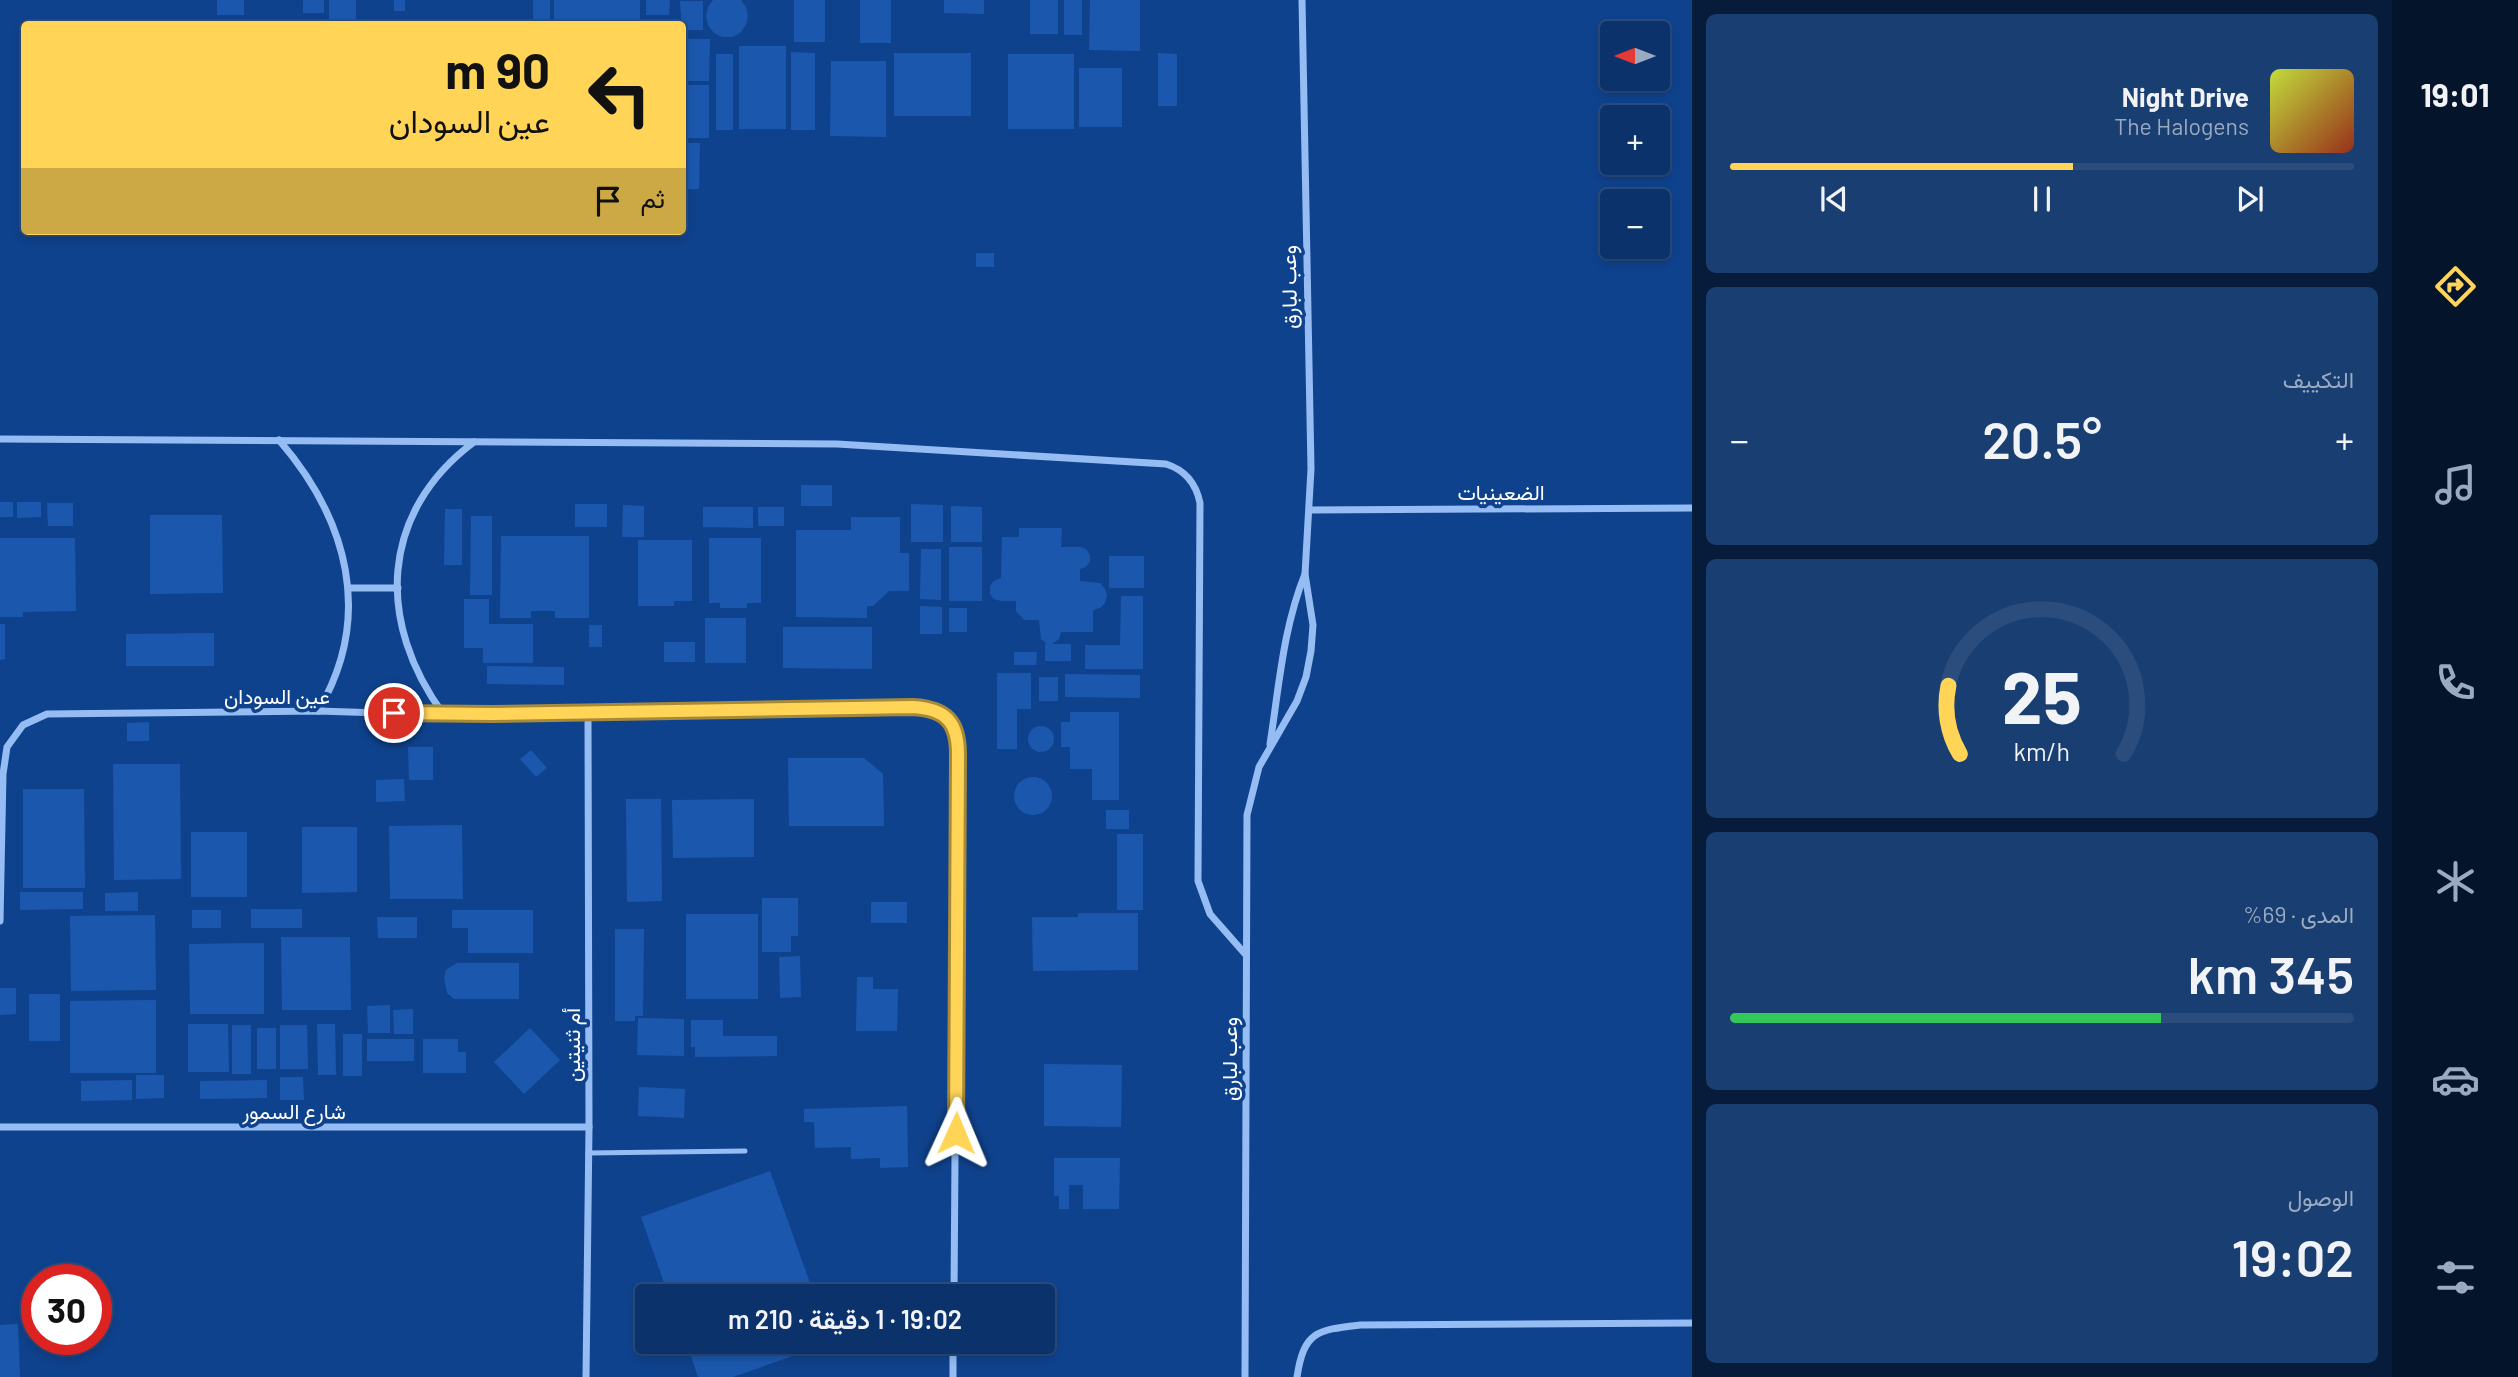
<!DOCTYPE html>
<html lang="ar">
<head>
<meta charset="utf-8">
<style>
  body { margin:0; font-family:Barlow,Vazirmatn,sans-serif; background:#193e72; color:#f1f3f6; direction:rtl; height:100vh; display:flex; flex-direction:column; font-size:26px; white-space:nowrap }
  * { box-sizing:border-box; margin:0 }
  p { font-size:23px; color:#9aaac1 }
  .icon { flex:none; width:38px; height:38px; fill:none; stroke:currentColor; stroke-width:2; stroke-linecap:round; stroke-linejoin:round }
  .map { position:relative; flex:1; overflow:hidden; direction:ltr }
  .panel { display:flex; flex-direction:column; gap:14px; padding:14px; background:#061c3a; width:700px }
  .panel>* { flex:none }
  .banner { position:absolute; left:21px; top:21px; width:665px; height:214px; border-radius:7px; box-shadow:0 4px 10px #0003,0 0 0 2px #2b4d7e; direction:rtl; background:#ffd457; color:#111; overflow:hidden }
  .needle { width:46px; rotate:270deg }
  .tools { position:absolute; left:1600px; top:21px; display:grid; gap:14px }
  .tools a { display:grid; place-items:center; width:70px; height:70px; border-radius:7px; background:#0b326a; box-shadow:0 4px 10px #0003,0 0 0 2px #2b4d7e; font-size:35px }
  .speed { position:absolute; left:21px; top:1264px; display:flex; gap:14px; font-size:35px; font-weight:700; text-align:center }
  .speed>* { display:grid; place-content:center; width:91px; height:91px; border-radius:50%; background:#0b326a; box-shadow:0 4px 10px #0003,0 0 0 2px #2b4d7e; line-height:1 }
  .speed .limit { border:10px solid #d22; background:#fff; color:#111 }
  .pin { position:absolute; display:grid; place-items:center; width:60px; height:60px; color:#fff; margin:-30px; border:4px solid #fff; border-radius:50%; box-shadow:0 2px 7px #0007 }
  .me { position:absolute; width:77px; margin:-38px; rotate:1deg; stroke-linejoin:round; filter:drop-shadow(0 0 5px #0008) }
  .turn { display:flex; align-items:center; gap:24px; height:147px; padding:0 21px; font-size:32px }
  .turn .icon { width:91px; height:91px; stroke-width:2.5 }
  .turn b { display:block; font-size:49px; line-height:60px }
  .then { display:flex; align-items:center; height:66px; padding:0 21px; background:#0003; gap:14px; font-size:26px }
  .big { font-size:52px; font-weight:600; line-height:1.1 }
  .panel .card { flex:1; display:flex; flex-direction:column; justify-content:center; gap:10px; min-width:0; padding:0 24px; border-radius:10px; background:#193e72 }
  .panel .dial { align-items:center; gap:0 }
  .dial svg { height:182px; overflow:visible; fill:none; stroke:#2b4d7e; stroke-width:7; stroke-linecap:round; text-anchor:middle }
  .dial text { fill:#f1f3f6; stroke:none }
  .song { display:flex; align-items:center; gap:21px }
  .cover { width:84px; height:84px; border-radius:10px; background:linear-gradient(135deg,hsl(70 70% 55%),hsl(10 70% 35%)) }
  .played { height:7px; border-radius:4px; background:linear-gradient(90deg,#ffd457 55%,#2b4d7e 55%) }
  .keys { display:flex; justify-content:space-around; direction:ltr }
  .heat { display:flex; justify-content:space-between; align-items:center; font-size:38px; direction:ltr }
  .charge { height:10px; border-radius:5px; background:linear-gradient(90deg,#34c759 69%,#2b4d7e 0) }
  .trip { position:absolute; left:635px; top:1284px; width:420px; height:70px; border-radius:7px; background:#0b326a; box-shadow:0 4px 10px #0003,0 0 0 2px #2b4d7e; font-weight:600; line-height:70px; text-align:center; direction:rtl }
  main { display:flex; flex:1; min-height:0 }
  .menu { display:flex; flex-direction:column; width:126px; justify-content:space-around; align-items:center; background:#04142a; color:#9aaac1 }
  .menu .icon { width:49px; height:49px }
  .menu .on { color:#ffd457 }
  .menu b { font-size:32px; color:#f1f3f6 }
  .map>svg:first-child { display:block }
  .building { fill:#1b58ad }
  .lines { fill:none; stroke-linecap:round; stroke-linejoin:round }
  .lane { stroke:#95bdf3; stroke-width:5 }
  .street { stroke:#95bdf3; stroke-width:7 }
  .route-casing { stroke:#a68a39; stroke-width:18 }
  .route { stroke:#ffd457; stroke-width:12 }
  .labels { text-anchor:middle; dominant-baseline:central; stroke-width:7; stroke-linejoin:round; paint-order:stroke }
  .street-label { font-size:21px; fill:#fff; stroke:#0f428d }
</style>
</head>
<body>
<main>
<nav class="menu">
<b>19:01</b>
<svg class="icon on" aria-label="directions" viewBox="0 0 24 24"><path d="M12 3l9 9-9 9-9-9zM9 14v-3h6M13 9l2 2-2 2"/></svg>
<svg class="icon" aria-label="music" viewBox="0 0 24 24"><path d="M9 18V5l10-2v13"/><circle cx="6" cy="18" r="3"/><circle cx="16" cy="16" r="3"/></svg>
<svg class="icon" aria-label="phone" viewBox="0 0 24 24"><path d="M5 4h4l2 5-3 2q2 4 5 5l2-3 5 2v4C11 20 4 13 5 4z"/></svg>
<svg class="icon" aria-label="climate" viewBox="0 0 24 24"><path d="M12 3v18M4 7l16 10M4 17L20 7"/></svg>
<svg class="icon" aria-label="car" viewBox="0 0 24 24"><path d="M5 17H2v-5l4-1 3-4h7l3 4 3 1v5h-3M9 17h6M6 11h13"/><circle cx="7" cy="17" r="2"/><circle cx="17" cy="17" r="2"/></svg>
<svg class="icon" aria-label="filters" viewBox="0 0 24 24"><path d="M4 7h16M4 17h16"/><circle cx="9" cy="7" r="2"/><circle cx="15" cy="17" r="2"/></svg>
</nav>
<section class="panel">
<div class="card">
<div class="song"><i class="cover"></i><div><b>Night Drive</b><p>The Halogens</p></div></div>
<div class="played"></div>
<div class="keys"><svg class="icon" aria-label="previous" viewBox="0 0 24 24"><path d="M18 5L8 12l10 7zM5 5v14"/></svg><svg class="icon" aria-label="pause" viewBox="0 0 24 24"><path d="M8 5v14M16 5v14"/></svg><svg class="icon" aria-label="next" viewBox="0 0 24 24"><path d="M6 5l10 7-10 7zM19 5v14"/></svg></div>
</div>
<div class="card"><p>التكييف</p>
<div class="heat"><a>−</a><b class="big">20.5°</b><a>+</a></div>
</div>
<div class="card dial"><svg viewBox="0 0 100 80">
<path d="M14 69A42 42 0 1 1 86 69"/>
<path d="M14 69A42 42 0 0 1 9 39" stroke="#ffd457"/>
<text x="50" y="56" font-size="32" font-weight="700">25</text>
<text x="50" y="72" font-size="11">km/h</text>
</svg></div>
<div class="card"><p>المدى · 69%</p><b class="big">345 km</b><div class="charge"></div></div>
<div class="card"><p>الوصول</p><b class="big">19:02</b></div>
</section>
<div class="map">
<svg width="1692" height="1377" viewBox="0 0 1692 1377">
  <rect width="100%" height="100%" fill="#0f428d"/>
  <g class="building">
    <rect x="217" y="0" width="27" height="15"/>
    <rect x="303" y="0" width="21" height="13"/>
    <rect x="329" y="0" width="27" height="21"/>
    <rect x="394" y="0" width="11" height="11"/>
    <rect x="533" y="0" width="17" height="24"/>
    <rect x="554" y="0" width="86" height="24"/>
    <path d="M646,0H670L669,15H646Z"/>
    <path d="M713,0H741L746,7L748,16L746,25L740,33L732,37H722L714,33L708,25L706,16L708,7Z"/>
    <rect x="794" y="0" width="31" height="42"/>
    <rect x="860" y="0" width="31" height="43"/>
    <path d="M944,0H984V14L944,13Z"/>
    <rect x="1030" y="0" width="28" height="34"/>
    <rect x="1064" y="0" width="18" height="35"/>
    <path d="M1090,0H1140V51L1089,50Z"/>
    <path d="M680,1H703V30H682Z"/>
    <rect x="210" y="20" width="100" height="4"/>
    <path d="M682,39H710L709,81H682Z"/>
    <rect x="739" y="46" width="47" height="83"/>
    <path d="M791,52L815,53V130H791Z"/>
    <rect x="894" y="53" width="77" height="63"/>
    <path d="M1158,53L1177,54V106H1158Z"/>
    <rect x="716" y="54" width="17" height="76"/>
    <rect x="1008" y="54" width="66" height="75"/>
    <path d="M831,61H886V137L830,136Z"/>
    <rect x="1079" y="68" width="43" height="59"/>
    <rect x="682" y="85" width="27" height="53"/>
    <path d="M682,143H700L699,189H682Z"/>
    <rect x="976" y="253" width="18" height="14"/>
    <rect x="801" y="485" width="31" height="21"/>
    <rect x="0" y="502" width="13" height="15"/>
    <path d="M17,502H41V517L17,518Z"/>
    <path d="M47,503H73V526H48Z"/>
    <rect x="575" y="504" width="32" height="23"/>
    <path d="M911,504L943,505V542H911Z"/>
    <path d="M623,505L644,506V537H622Z"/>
    <path d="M951,506L982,507V542H951Z"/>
    <path d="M703,507H753V528L703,527Z"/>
    <rect x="758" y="507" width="26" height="19"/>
    <path d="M445,509H462V565H444Z"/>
    <path d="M150,515H222L223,593L150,594Z"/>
    <path d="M471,516H492V595H470Z"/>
    <path d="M851,517H900V553H909V591H889L873,606H867V618L796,617V530H851Z"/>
    <path d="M1019,528H1062L1061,547H1080L1086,549L1090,555V561L1086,567L1080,569V581L1100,583L1105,589L1107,595L1105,603L1100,608L1093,610V632H1061L1059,639L1052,644H1071V661H1045V644H1047L1041,639L1039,620H1024L1016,611V601H1001L994,599L990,594V586L994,581L1001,578L1002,537H1019Z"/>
    <path d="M501,536H589V618H555V611H531V618H500Z"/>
    <path d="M0,538H75L76,611L23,612V617H0Z"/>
    <path d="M709,538H761V603H747V608H720V603H709Z"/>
    <path d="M638,540H692V601H674V606H638Z"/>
    <rect x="949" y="547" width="33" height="54"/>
    <path d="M921,549H941V600L920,599Z"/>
    <rect x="1109" y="556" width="35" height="32"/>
    <path d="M1121,596H1143V669H1085V645H1120Z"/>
    <path d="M464,599H489V624H533V663H483V648H464Z"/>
    <path d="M920,606L942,607V634H920Z"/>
    <rect x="949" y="608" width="18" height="24"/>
    <rect x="705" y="618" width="41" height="45"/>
    <path d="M0,624H5V659L0,660Z"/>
    <rect x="589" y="625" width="13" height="22"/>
    <path d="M783,627H872V669L783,668Z"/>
    <path d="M214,633V666H126V634Z"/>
    <rect x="664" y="642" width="31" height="20"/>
    <path d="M1014,652H1037L1036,665H1014Z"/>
    <path d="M487,666L564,667V685L487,684Z"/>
    <path d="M997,673H1031V709H1017V749H997Z"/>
    <path d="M1065,674L1140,675V698L1065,697Z"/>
    <rect x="1039" y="677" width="19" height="24"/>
    <path d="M1070,712H1119V800H1092V769H1070V747H1061V722H1070Z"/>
    <path d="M149,722V741H127V723Z"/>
    <circle cx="1041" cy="739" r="13"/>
    <path d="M408,747H433V780H409Z"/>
    <path d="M531,750L547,768L536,777L520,759Z"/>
    <path d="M788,758H864L883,774L884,826H789Z"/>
    <path d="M113,764H180L181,879L114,880Z"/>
    <circle cx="1033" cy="796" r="19"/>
    <path d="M404,779L405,801L376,802V780Z"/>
    <path d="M23,789H84L85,888H23Z"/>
    <path d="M626,799H661L662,901L627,902Z"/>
    <path d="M754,799V857L673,858L672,800Z"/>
    <rect x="1106" y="810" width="23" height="19"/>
    <path d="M462,825L463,899H390L389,826Z"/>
    <path d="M302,827H357V892L302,893Z"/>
    <rect x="191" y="832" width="56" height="65"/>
    <rect x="1117" y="834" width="26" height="76"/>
    <path d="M20,892H83V909L20,910Z"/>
    <path d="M138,892V911H105V893Z"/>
    <path d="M762,898H798V936H791V952H762Z"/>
    <rect x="871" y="902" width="36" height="21"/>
    <rect x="251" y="909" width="51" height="19"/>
    <rect x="192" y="910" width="29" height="18"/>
    <path d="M452,910H533V953H468V928H452Z"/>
    <path d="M1078,913H1138V970L1033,971L1032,917H1078Z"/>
    <rect x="686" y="914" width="72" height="85"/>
    <path d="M155,915L156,990L71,991L70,916Z"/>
    <path d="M377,917H417V938H378Z"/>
    <path d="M615,929H644L643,1016H635V1021H615Z"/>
    <path d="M281,937H350L351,1010H282Z"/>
    <path d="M264,943V1014H190L189,944Z"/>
    <path d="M800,956L801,997L780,998L779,957Z"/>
    <path d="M457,963H519V999H454L447,993L444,978L446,970Z"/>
    <path d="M857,977H873V989H898L897,1031H856Z"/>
    <path d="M0,988H16V1014L0,1015Z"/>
    <rect x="29" y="994" width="31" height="47"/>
    <path d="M156,1000V1073H70V1001Z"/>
    <path d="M390,1005V1033H368L367,1006Z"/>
    <path d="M413,1009V1034H394L393,1010Z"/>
    <path d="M638,1018L684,1019V1056L637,1055Z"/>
    <path d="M691,1020H723V1036H777V1056L695,1057V1047H691Z"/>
    <path d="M188,1024H228L229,1072H188Z"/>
    <path d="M317,1024H335L336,1075H318Z"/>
    <rect x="232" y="1025" width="19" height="49"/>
    <path d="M280,1025H307L308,1069H280Z"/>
    <rect x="257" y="1028" width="19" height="41"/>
    <path d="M530,1028L560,1060L524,1094L494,1062Z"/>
    <rect x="343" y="1034" width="19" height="42"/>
    <rect x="367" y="1039" width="47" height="22"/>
    <path d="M423,1039H458V1052H466V1073H423Z"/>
    <path d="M1044,1064L1122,1065L1121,1127L1044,1126Z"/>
    <path d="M136,1075H164V1098L136,1099Z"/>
    <path d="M280,1077H303L304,1100H280Z"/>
    <path d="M132,1080V1100L81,1101V1081Z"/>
    <path d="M267,1080V1098L200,1099V1081Z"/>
    <path d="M639,1087L685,1089L684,1118L638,1116Z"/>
    <path d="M907,1106L908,1167L880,1168V1158L851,1159V1147L815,1148L814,1122H804V1109Z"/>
    <path d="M1054,1158H1120L1119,1209H1083V1185H1069V1209H1059V1196H1054Z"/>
    <path d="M770,1171L815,1297H669L641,1217Z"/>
    <path d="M18,1324L20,1377H0V1325Z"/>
    <path d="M686,1342H829L830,1343L733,1377H698Z"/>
  </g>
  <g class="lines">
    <path class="lane" d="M588,1153L745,1151"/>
    <g class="street">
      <path d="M0,439L837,444L1166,464C1185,470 1196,483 1200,503L1198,881L1210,914L1246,955"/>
      <path d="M279,440C348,520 374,617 318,711"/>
      <path d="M1310,510L1692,508"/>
      <path d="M348,588H398"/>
      <path d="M444,715C376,623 379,513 474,442"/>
      <path d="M1270,744C1279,687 1283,628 1305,574"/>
      <path d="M0,921L3,774L7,747L23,725L47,714L318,711L444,715L932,708L948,718L958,735L954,1297"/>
      <path d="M0,1127H589"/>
      <path d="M586,1377L589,1127L588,713"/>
      <path d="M953,1377V1342"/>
      <path d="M1245,1377L1247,815L1259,767L1297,701L1306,677L1311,651L1313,625L1305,574L1311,469L1302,0"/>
      <path d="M1297,1377C1304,1331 1317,1330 1360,1325L1692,1323"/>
    </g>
  </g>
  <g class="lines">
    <defs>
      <path id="route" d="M394,713L492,714L913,707C946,709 958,722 958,754L956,1133"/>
    </defs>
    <use href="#route" class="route-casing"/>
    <use href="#route" class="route"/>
  </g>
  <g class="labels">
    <g class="street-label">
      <text transform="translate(1288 287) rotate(-91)">وعب لبارق</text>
      <text x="1501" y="491">الضعينيات</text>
      <text x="277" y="695">عين السودان</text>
      <text transform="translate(571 1045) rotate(-90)">أم ثنيتين</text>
      <text transform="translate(1228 1059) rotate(-90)">وعب لبارق</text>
      <text x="294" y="1110">شارع السمور</text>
    </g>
  </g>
</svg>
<div class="tools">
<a><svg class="needle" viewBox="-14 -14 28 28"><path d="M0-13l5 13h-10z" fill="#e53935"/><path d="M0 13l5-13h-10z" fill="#9aaac1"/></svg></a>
<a>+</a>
<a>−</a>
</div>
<div class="speed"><div class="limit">30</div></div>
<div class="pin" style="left:394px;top:713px;background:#d93025"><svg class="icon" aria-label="arrive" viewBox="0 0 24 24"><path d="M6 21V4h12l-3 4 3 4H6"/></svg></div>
<svg class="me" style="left:956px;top:1133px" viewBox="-20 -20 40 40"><path d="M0-17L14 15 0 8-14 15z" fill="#ffd457" stroke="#fff" stroke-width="4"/></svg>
<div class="trip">19:02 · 1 دقيقة · 210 m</div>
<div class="banner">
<div class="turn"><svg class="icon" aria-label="left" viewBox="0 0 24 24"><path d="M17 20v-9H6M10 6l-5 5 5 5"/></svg><div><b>90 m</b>عين السودان</div></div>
<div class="then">ثم<svg class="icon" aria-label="arrive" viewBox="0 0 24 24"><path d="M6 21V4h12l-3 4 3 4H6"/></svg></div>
</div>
</div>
</main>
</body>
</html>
